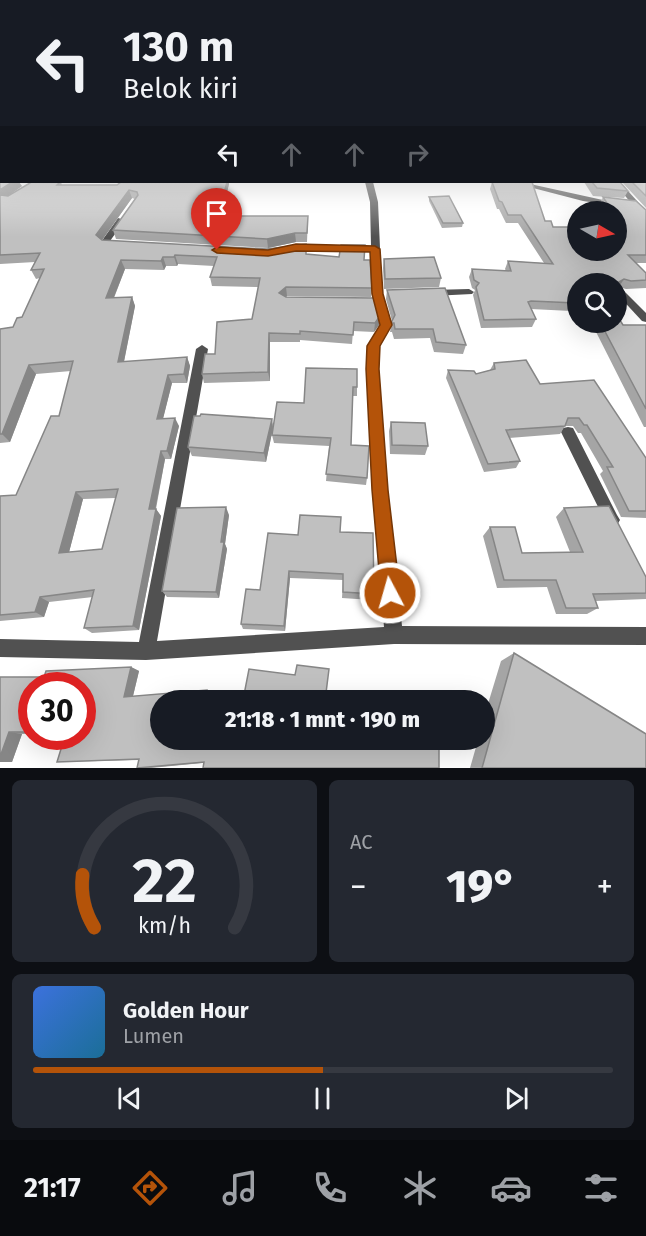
<!DOCTYPE html>
<html lang="id">
<head>
<meta charset="utf-8">
<style>
  body { margin:0; font-family:"Fira Sans",sans-serif; background:#242831; color:#f1f3f6; height:100vh; display:flex; flex-direction:column; font-size:22px; white-space:nowrap }
  * { box-sizing:border-box; margin:0 }
  p { font-size:20px; color:#9ea1a6 }
  .icon { flex:none; width:33px; height:33px; fill:none; stroke:currentColor; stroke-width:2; stroke-linecap:round; stroke-linejoin:round }
  .map { position:relative; height:768px; overflow:hidden }
  .drawer { display:flex; flex-direction:column; gap:12px; padding:12px; background:#0d0f14; flex:1 }
  .drawer>* { flex:none }
  .guide { position:absolute; left:0px; top:0px; width:646px; height:183px; box-shadow:0 6px 24px #0002; background:#171b24; color:#f1f3f6; overflow:hidden }
  .needle { width:39px; rotate:99deg }
  .buttons { position:absolute; left:567px; top:201px; display:grid; gap:12px }
  .buttons a { display:grid; place-items:center; width:60px; height:60px; border-radius:50%; background:#171b24; box-shadow:0 6px 24px #0002; font-size:30px }
  .speed { position:absolute; left:18px; top:672px; display:flex; gap:12px; font-size:30px; font-weight:700; text-align:center }
  .speed>* { display:grid; place-content:center; width:78px; height:78px; border-radius:50%; background:#171b24; box-shadow:0 6px 24px #0002; line-height:1 }
  .speed .limit { border:9px solid #d22; background:#fff; color:#111 }
  .pin { position:absolute; display:grid; place-items:center; width:51px; height:51px; color:#fff; margin:-62px -26px; border-radius:50% 50% 50% 0; rotate:-45deg; box-shadow:0 0 6px #0007 }
  .pin .icon { rotate:45deg }
  .me { position:absolute; width:66px; margin:-33px; rotate:354deg; stroke-linejoin:round; filter:drop-shadow(0 0 4px #0008) }
  .turn { display:flex; align-items:center; gap:21px; height:126px; padding:0 24px; font-size:27px }
  .turn .icon { width:78px; height:78px; stroke-width:2.5 }
  .turn b { display:block; font-size:42px; line-height:51px }
  .lanes { display:flex; align-items:center; height:57px; padding:0 24px; background:#0003; justify-content:center; gap:30px; direction:ltr }
  .lanes .off { opacity:.35 }
  .big { font-size:45px; font-weight:800; line-height:1.1 }
  .drawer .tile { flex:1; display:flex; flex-direction:column; justify-content:center; gap:9px; min-width:0; padding:0 21px; border-radius:9px; background:#242831 }
  .drawer .dial { align-items:center; gap:0 }
  .dial svg { height:156px; overflow:visible; fill:none; stroke:#363941; stroke-width:7; stroke-linecap:round; text-anchor:middle }
  .dial text { fill:#f1f3f6; stroke:none }
  .song { display:flex; align-items:center; gap:18px }
  .cover { width:72px; height:72px; border-radius:9px; background:linear-gradient(135deg,hsl(220 70% 55%),hsl(200 70% 35%)) }
  .played { height:6px; border-radius:3px; background:linear-gradient(90deg,#b45309 50%,#363941 50%) }
  .keys { display:flex; justify-content:space-around; direction:ltr }
  .heat { display:flex; justify-content:space-between; align-items:center; font-size:33px; direction:ltr }
  .drawer .tiles { flex:1; display:grid; gap:12px; grid-template-columns:1fr 1fr }
  .tile:last-child { grid-column:span 2 }
  .trip { position:absolute; left:150px; top:690px; width:345px; height:60px; border-radius:30px; background:#171b24; box-shadow:0 6px 24px #0002; font-weight:800; line-height:60px; text-align:center }
  .dock { display:flex; height:96px; justify-content:space-around; align-items:center; background:#090b0e; color:#9ea1a6 }
  .dock .icon { width:42px; height:42px }
  .dock .active { color:#b45309 }
  .dock b { font-size:27px; color:#f1f3f6 }
  .map>svg:first-child { display:block }
  .lines { fill:none; stroke-linecap:round; stroke-linejoin:round }
  .street { fill:#515151; fill-rule:evenodd }
  .wall { fill:#a5a5a5; fill-rule:evenodd }
  .shaded-wall { fill:#868686 }
  .building { fill:#c0c0c0; stroke:#868686; stroke-width:1.5; fill-rule:evenodd }
  .route { fill:#b45309; stroke:#753606; stroke-width:1.5 }
</style>
</head>
<body>
<div class="map">
<svg width="646" height="768" viewBox="0 0 646 768">
  <rect width="100%" height="100%" fill="#fff"/>
  <g class="lines">
    <g class="street">
      <path d="M365,182H373L378,202L382,294L391,325L380,346L379,369L387,490L402,626L646,627V645L394,644L146,660L0,657V639L139,642L196,349L202,345L208,349L157,641L384,627L373,490L367,369L368,346L381,325L372,294L371,252L292,251L288,248L292,245L371,246L370,202Z"/>
      <path d="M510,182H521L621,204L617,206L583,201Z"/>
      <path d="M614,182H620L646,211V218H643Z"/>
      <path d="M118,218L125,220L110,241L120,245L116,248L102,244L101,242Z"/>
      <path d="M469,289L474,292L472,294L432,296L427,293L432,290Z"/>
      <path d="M620,289L623,290L646,313V322L642,321L617,294L616,290Z"/>
      <path d="M568,427L573,428L617,515L620,520L617,525L612,527L607,525L561,432L563,428Z"/>
    </g>
  </g>
  <g class="wall">
    <path d="M646,130V208L622,182H645Z"/>
    <path d="M0,178L22,186L8,196L61,182L62,185L229,184L222,213L240,216H308L307,242H296L268,248L116,239L113,230L135,199L132,198L102,240L306,254L364,260L372,288L371,297L287,296L286,297L374,298L379,325L374,332L353,331L352,344L300,340V342H270V381L204,383L202,374L215,354L252,319L258,287L212,286L210,277L214,266L178,264L177,266H166L164,270L125,269L114,298L132,297L135,306L124,362L187,357L190,366L187,383H172L163,418L179,426L171,459H165L156,509L161,516L139,630L92,633L84,628L93,597L49,602L44,617L0,621V496L16,495L59,416L71,371L36,374L10,442L0,443V329L13,327L22,317L40,278L36,279L31,270L35,262L0,264ZM116,498L102,549L69,552L83,499Z"/>
    <path d="M492,182H530L545,221L553,227L616,250V212H598L600,207L599,205L603,197L646,210V263H636L646,273V288L626,289L619,287L616,289V284H578V314H573L571,311L531,309L536,319L532,327L481,328L473,295L475,290L472,288L469,277L472,269L506,271L505,269L508,261L544,263L518,223H506L499,209H497L490,189Z"/>
    <path d="M584,182H620L628,191L624,198L593,196Z"/>
    <path d="M429,197L463,223L462,227L442,228L429,201Z"/>
    <path d="M384,259L441,278L439,287L384,289L383,268Z"/>
    <path d="M387,290L466,345L463,354L434,352L430,338L394,339L392,332H390L392,321L386,299Z"/>
    <path d="M591,322H616L623,325H646V427H644Z"/>
    <path d="M494,363L540,384L646,458V518L621,517L600,474L603,471L581,433H578L573,426H565L560,434L509,438L520,461L516,468L484,472L446,378L448,370L476,374L490,370Z"/>
    <path d="M306,368L357,387V396H353L351,445L367,478L366,485L326,481L329,446L274,443L272,435L304,403Z"/>
    <path d="M272,419L273,428L266,462L192,456L188,447Z"/>
    <path d="M391,422L428,446L425,455L390,454L389,431Z"/>
    <path d="M564,508L646,577V599L596,601L598,608L587,614H556L547,587L497,588L483,536L490,527L522,553L570,552L556,517Z"/>
    <path d="M229,515L225,544L227,549L219,598L167,597L162,591Z"/>
    <path d="M340,532L374,594L372,600L342,598L343,580L290,578L285,631L243,629L241,624L298,535Z"/>
    <path d="M514,653L646,768H470L478,740H484V717L501,661Z"/>
    <path d="M131,667L139,671L133,696L212,693L160,740H439L151,768H137L139,760L57,762L82,736L32,686V734H22L12,762H0V677H44Z"/>
  </g>
  <g class="shaded-wall">
    <path d="M12,182H19L22,186L5,198L1,195L0,190Z"/>
    <path d="M227,182H229V184L220,221L219,213Z"/>
    <path d="M129,190L132,198L100,243L96,235Z"/>
    <path d="M295,233L296,242L268,248L267,239Z"/>
    <path d="M175,255L178,264L177,266L174,257Z"/>
    <path d="M163,257L166,266L164,270L161,261Z"/>
    <path d="M121,260L125,269L110,307L106,298Z"/>
    <path d="M624,279L619,287L616,289V286L619,282Z"/>
    <path d="M286,287L287,296L280,302L279,293Z"/>
    <path d="M132,297L135,306L122,371L118,362Z"/>
    <path d="M380,316L379,325L374,332L375,323Z"/>
    <path d="M269,333L270,342V381L268,372Z"/>
    <path d="M187,357L190,366L187,383L184,374Z"/>
    <path d="M29,365L36,374L10,442L2,434Z"/>
    <path d="M168,375L172,383L161,427L157,419Z"/>
    <path d="M175,418L179,426L171,459L167,451Z"/>
    <path d="M272,419L273,428L266,462L264,453Z"/>
    <path d="M161,451L165,459L154,516L149,509Z"/>
    <path d="M76,492L83,499L67,560L59,553Z"/>
    <path d="M226,507L229,515L225,544L227,549L219,598L216,592Z"/>
    <path d="M156,509L161,516L139,630L133,626Z"/>
    <path d="M289,571L290,578L285,631L284,626Z"/>
    <path d="M40,597L49,602L44,617L35,612Z"/>
    <path d="M131,667L139,671L132,700L124,697Z"/>
    <path d="M207,690L212,693L211,700H206Z"/>
    <path d="M9,732L22,734L12,762H0V757Z"/>
  </g>
  <g class="building">
    <path d="M645,130H646V196L632,182H645Z"/>
    <path d="M0,178H2V182H12L0,190L1,195L8,196L30,183V182H60L57,185H117L121,182H227L219,213L240,216H308L307,233H295L267,239L113,230L138,195L137,192L129,190L96,235L102,240L267,249L306,244V254L339,257L341,245H365L364,260H370L372,288L286,287L279,293L286,297L374,298L380,316L375,323L354,322L353,335L300,331V334L269,333L268,372L202,374L205,354H215L217,322L252,319L260,278L210,277L217,257L175,255L174,257H163L161,261L121,260L106,298L132,297L118,362L187,357L184,374L168,375L157,419L175,418L167,451H161L149,509H156L133,626L84,628L94,590L40,597L35,612L0,615V496L16,495L51,416H59L73,361L29,365L2,434H0V329L13,327L17,318L22,317L44,269L31,270L40,253L0,255ZM118,489L102,549L59,553L76,492Z"/>
    <path d="M492,182H532L545,221H551L553,227H578V250H616V228H617L616,227V212H605L601,206H609L603,197L636,201L646,210V255H628L646,273V280L631,281L624,279L619,282L578,284V306L576,303L531,301L528,302L536,319L484,320L476,287L479,283L474,280L472,269L511,271L508,261L553,264L521,215H508L502,202L499,201Z"/>
    <path d="M592,182H620L628,191L597,188Z"/>
    <path d="M449,196L463,223H443L429,197Z"/>
    <path d="M434,257L441,278L385,279L384,259Z"/>
    <path d="M445,288L466,345L436,342L433,329H395L394,323H391L395,315L387,290Z"/>
    <path d="M616,314L623,325H646V409L600,322H616Z"/>
    <path d="M526,360L540,384L594,380L646,458V511H629L607,467H613L587,425H584L579,418H568L565,426L506,430L520,461L488,464L448,370L474,371L476,374L495,369L494,363Z"/>
    <path d="M306,368L357,369V387H353L351,445L369,446L367,478L326,474L331,438L272,435L277,402L304,403Z"/>
    <path d="M201,414L272,419L264,453L188,447L194,416H200Z"/>
    <path d="M391,422L425,423L428,446L392,445Z"/>
    <path d="M609,506L646,577V593L593,594L598,608H566L556,580H504L490,527H515L522,553L583,552L564,508Z"/>
    <path d="M226,507L221,542H224L216,592L162,591L177,508Z"/>
    <path d="M300,515L341,517L340,532L373,533L374,594L343,592V574L289,571L284,626L241,624L246,589L260,590L268,533L298,535Z"/>
    <path d="M514,653L646,734V768H482Z"/>
    <path d="M297,665L329,669L326,693L363,700H243L249,669L295,675Z"/>
    <path d="M131,667L124,697L207,690L206,700H160V740H439V768H203L204,762L137,768L139,759L57,762L65,736H82V686H32V732H9L0,757V677H44L46,671Z"/>
  </g>
  <linearGradient id="sky" x2="0" y2="1"><stop stop-color="#8baccb"/><stop offset="0.55" stop-color="#fff"/><stop offset="1" stop-color="#fff" stop-opacity="0"/></linearGradient>
  <rect width="646" height="237" fill="url(#sky)"/>
  <path class="route" d="M296,244L375,246L380,249L383,294L392,325L380,346L379,369L388,490L400,593L397,600L390,603L383,600L381,593L372,490L366,369L367,346L380,325L372,294L370,252L296,251L268,256L217,253L212,250L217,247L268,250Z"/>
</svg>
<div class="buttons">
<a><svg class="needle" viewBox="-14 -14 28 28"><path d="M0-13l5 13h-10z" fill="#e53935"/><path d="M0 13l5-13h-10z" fill="#9ea1a6"/></svg></a>
<a><svg class="icon" aria-label="search" viewBox="0 0 24 24"><circle cx="10" cy="10" r="6"/><path d="M15 15l6 6"/></svg></a>
</div>
<div class="speed"><div class="limit">30</div></div>
<div class="pin" style="left:217px;top:250px;background:#d93025"><svg class="icon" aria-label="arrive" viewBox="0 0 24 24"><path d="M6 21V4h12l-3 4 3 4H6"/></svg></div>
<svg class="me" style="left:390px;top:593px" viewBox="-20 -20 40 40"><circle r="17" fill="#b45309" stroke="#fff" stroke-width="3"/><path d="M0-11L8 9 0 5-8 9z" fill="#fff"/></svg>
<div class="trip">21:18 · 1 mnt · 190 m</div>
<div class="guide">
<div class="turn"><svg class="icon" aria-label="left" viewBox="0 0 24 24"><path d="M17 20v-9H6M10 6l-5 5 5 5"/></svg><div><b>130 m</b>Belok kiri</div></div>
<div class="lanes"><svg class="icon" aria-label="left" viewBox="0 0 24 24"><path d="M17 20v-9H6M10 6l-5 5 5 5"/></svg><svg class="icon off" aria-label="ahead" viewBox="0 0 24 24"><path d="M12 20V5M6 11l6-6 6 6"/></svg><svg class="icon off" aria-label="ahead" viewBox="0 0 24 24"><path d="M12 20V5M6 11l6-6 6 6"/></svg><svg class="icon off" aria-label="right" viewBox="0 0 24 24"><path d="M7 20v-9h11M14 6l5 5-5 5"/></svg></div>
</div>
</div>
<section class="drawer">
<div class="tiles">
<div class="tile dial"><svg viewBox="0 0 100 80">
<path d="M14 69A42 42 0 1 1 86 69"/>
<path d="M14 69A42 42 0 0 1 8 42" stroke="#b45309"/>
<text x="50" y="56" font-size="32" font-weight="700">22</text>
<text x="50" y="72" font-size="11">km/h</text>
</svg></div>
<div class="tile"><p>AC</p>
<div class="heat"><a>−</a><b class="big">19°</b><a>+</a></div>
</div>
<div class="tile">
<div class="song"><i class="cover"></i><div><b>Golden Hour</b><p>Lumen</p></div></div>
<div class="played"></div>
<div class="keys"><svg class="icon" aria-label="previous" viewBox="0 0 24 24"><path d="M18 5L8 12l10 7zM5 5v14"/></svg><svg class="icon" aria-label="pause" viewBox="0 0 24 24"><path d="M8 5v14M16 5v14"/></svg><svg class="icon" aria-label="next" viewBox="0 0 24 24"><path d="M6 5l10 7-10 7zM19 5v14"/></svg></div>
</div>
</div>
</section>
<nav class="dock">
<b>21:17</b>
<svg class="icon active" aria-label="directions" viewBox="0 0 24 24"><path d="M12 3l9 9-9 9-9-9zM9 14v-3h6M13 9l2 2-2 2"/></svg>
<svg class="icon" aria-label="music" viewBox="0 0 24 24"><path d="M9 18V5l10-2v13"/><circle cx="6" cy="18" r="3"/><circle cx="16" cy="16" r="3"/></svg>
<svg class="icon" aria-label="phone" viewBox="0 0 24 24"><path d="M5 4h4l2 5-3 2q2 4 5 5l2-3 5 2v4C11 20 4 13 5 4z"/></svg>
<svg class="icon" aria-label="climate" viewBox="0 0 24 24"><path d="M12 3v18M4 7l16 10M4 17L20 7"/></svg>
<svg class="icon" aria-label="car" viewBox="0 0 24 24"><path d="M5 17H2v-5l4-1 3-4h7l3 4 3 1v5h-3M9 17h6M6 11h13"/><circle cx="7" cy="17" r="2"/><circle cx="17" cy="17" r="2"/></svg>
<svg class="icon" aria-label="filters" viewBox="0 0 24 24"><path d="M4 7h16M4 17h16"/><circle cx="9" cy="7" r="2"/><circle cx="15" cy="17" r="2"/></svg>
</nav>
</body>
</html>
